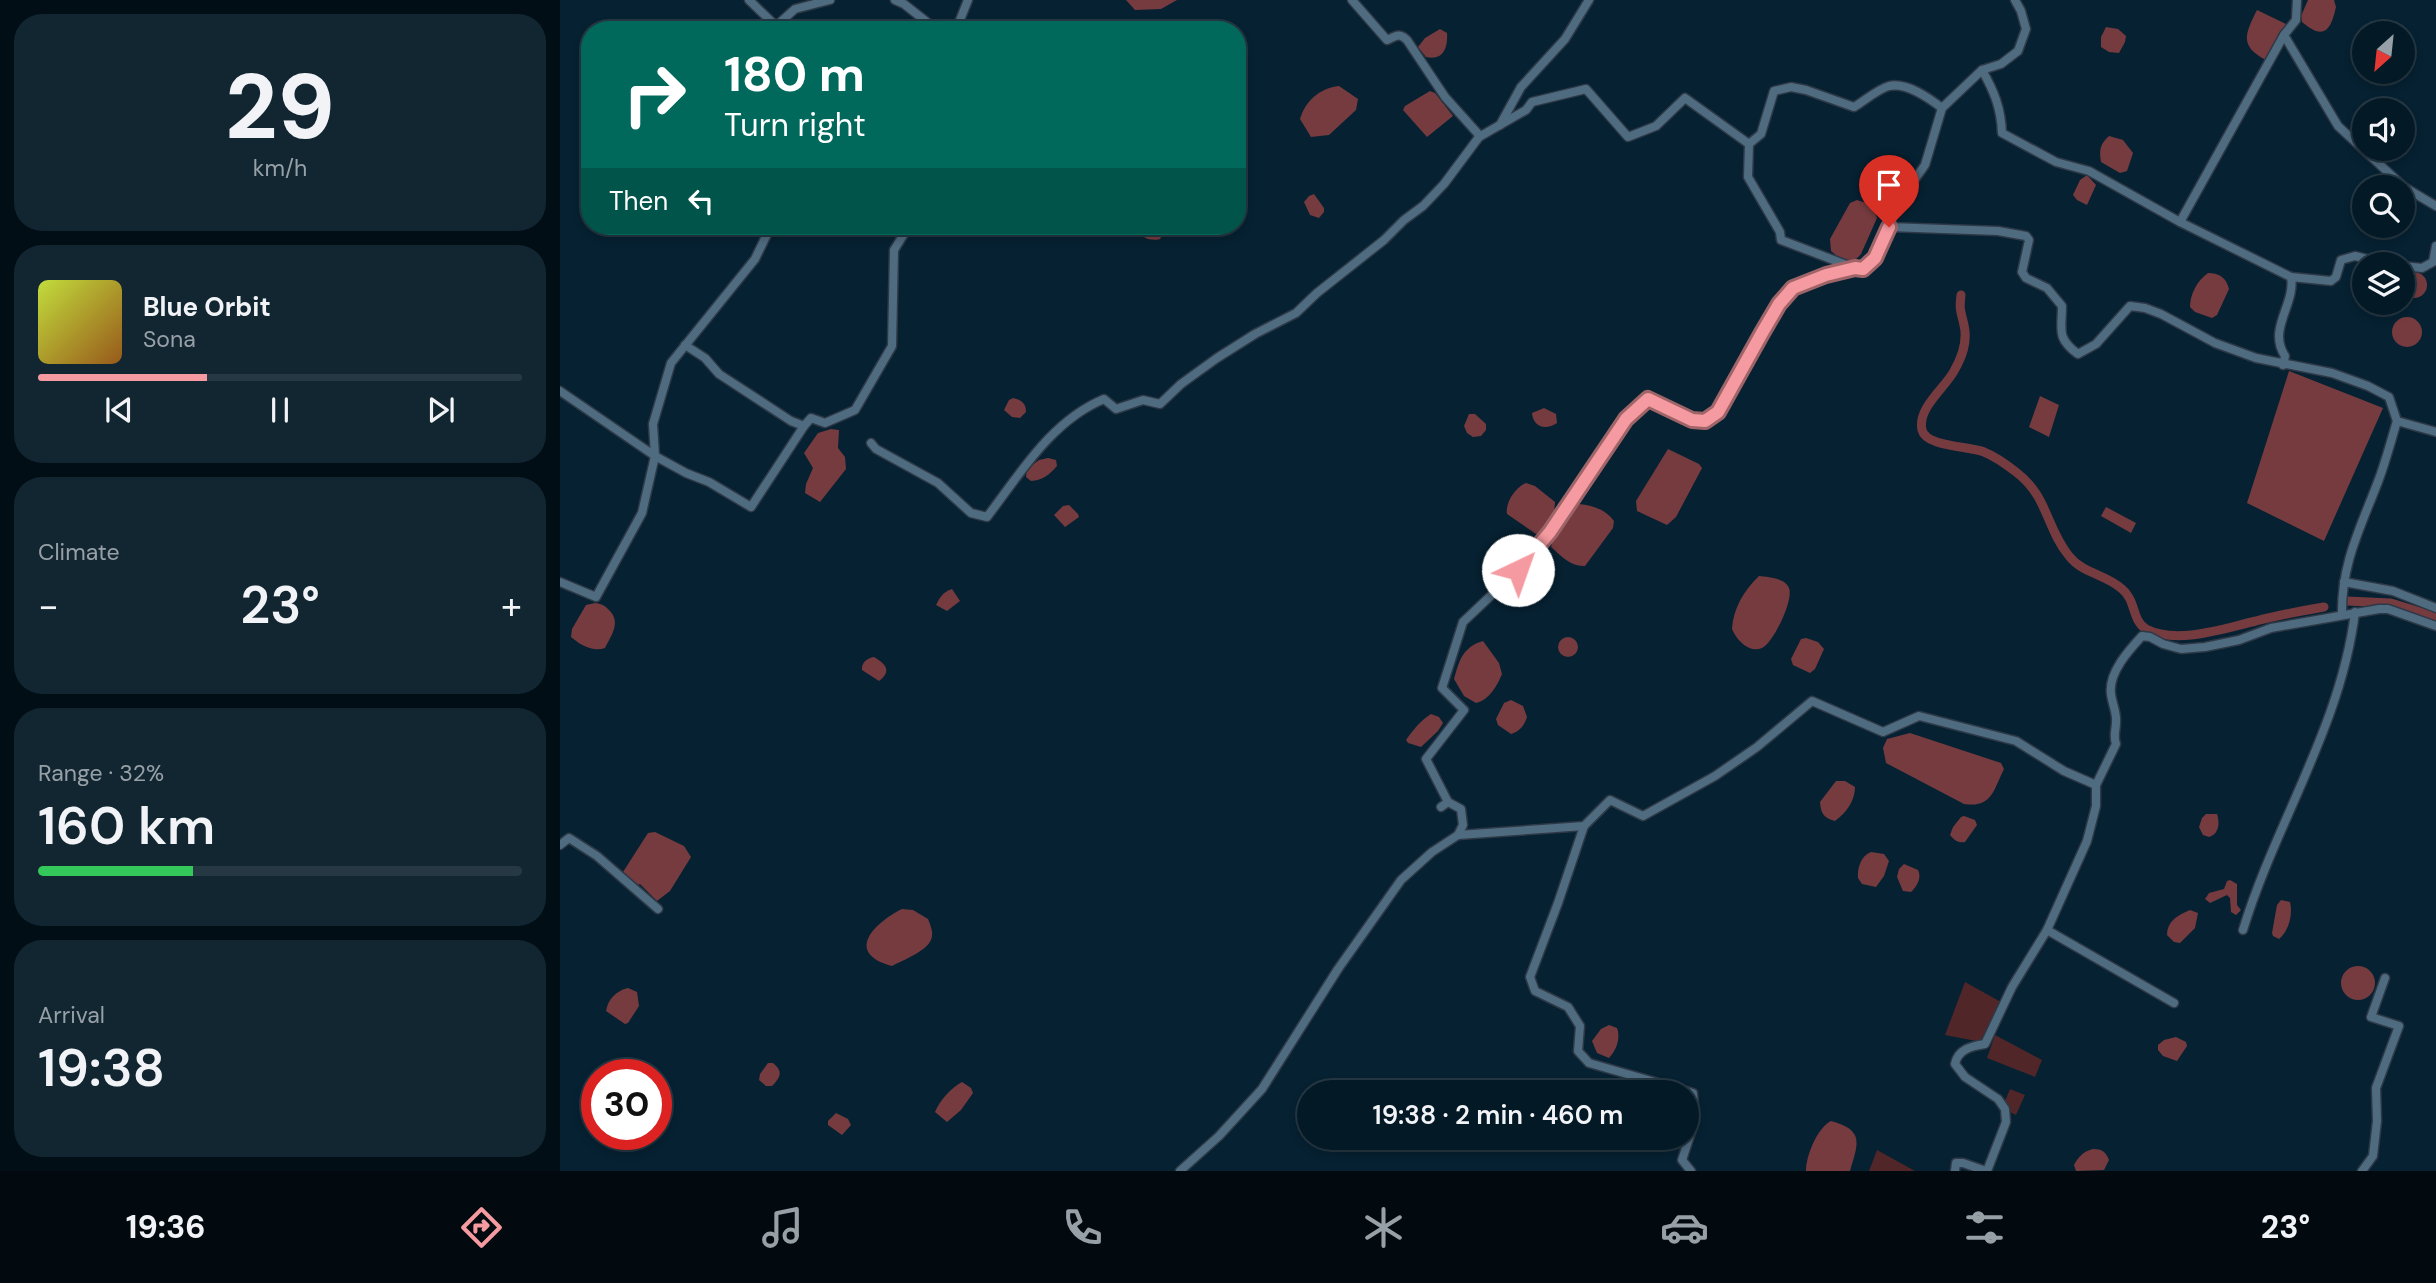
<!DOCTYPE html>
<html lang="en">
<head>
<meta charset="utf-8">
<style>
  body { margin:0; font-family:"DM Sans",sans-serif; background:#122632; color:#f1f3f6; height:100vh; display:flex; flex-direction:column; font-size:26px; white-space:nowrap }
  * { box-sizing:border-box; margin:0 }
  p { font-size:23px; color:#97a0a7 }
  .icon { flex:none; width:38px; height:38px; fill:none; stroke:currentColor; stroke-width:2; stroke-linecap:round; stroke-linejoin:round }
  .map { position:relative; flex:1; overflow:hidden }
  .drawer { display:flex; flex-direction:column; gap:14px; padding:14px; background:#020e15; width:560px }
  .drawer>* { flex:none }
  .hud { position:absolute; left:21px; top:21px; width:665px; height:214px; border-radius:28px; box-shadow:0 4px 10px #0003,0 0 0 2px #253843; background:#00695c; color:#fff; overflow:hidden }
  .needle { width:46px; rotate:207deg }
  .controls { position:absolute; left:1792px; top:21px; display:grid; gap:14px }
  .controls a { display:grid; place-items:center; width:63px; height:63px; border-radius:50%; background:#041926; box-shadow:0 4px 10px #0003,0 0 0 2px #253843; font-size:35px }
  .speed { position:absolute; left:21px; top:1059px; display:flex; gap:14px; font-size:35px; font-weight:700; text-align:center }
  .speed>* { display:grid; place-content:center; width:91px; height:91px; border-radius:50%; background:#041926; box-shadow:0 4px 10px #0003,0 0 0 2px #253843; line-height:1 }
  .speed .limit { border:10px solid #d22; background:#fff; color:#111 }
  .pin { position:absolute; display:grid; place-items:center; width:60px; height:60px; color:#fff; margin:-72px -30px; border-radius:50% 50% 50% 0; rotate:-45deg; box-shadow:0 0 7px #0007 }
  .pin .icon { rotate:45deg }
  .me { position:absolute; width:77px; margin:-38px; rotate:42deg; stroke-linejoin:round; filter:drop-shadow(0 0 5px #0008) }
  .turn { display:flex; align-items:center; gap:24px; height:147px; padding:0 28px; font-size:32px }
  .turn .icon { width:91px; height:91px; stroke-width:2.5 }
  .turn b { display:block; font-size:49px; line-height:60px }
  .then { display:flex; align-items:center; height:66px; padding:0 28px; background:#0003; gap:14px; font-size:26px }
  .big { font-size:52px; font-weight:600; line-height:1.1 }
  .drawer .widget { flex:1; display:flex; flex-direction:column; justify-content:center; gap:10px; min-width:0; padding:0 24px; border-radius:28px; background:#122632 }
  .drawer .dial { align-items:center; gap:0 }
  .dial b { font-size:91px; line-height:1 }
  .song { display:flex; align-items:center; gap:21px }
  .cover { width:84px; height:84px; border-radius:10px; background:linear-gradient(135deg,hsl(70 70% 55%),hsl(30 70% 35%)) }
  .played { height:7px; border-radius:4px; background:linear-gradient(90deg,#f49aa0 35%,#253843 35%) }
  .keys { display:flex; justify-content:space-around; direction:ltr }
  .heat { display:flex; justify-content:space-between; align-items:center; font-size:38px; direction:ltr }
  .charge { height:10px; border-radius:5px; background:linear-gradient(90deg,#34c759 32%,#253843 0) }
  .trip { position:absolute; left:737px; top:1080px; width:402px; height:70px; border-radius:35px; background:#041926; box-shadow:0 4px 10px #0003,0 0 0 2px #253843; font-weight:600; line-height:70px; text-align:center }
  .tab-bar { display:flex; height:112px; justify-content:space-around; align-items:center; background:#020a0f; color:#97a0a7 }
  .tab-bar .icon { width:49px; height:49px }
  .tab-bar .selected { color:#f49aa0 }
  .tab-bar b { font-size:32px; color:#f1f3f6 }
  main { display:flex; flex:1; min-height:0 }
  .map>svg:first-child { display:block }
  .green { fill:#502629 }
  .water { fill:#763b3f }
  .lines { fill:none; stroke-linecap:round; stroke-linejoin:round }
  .canal { stroke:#763b3f; stroke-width:9 }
  .minor-casing { stroke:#2e3947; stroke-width:11 }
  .minor { stroke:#4f6b7f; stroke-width:8 }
  .route-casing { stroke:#9f6468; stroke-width:18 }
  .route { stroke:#f49aa0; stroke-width:12 }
</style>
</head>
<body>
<main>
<section class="drawer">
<div class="widget dial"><b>29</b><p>km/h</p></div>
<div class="widget">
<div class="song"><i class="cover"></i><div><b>Blue Orbit</b><p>Sona</p></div></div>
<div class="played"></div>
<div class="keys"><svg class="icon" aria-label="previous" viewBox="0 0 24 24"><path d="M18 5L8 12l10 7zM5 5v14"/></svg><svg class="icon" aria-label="pause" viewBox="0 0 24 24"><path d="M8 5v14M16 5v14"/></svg><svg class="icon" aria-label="next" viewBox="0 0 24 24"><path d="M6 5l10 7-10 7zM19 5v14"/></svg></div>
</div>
<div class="widget"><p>Climate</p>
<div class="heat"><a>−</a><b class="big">23°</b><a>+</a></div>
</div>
<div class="widget"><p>Range · 32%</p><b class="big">160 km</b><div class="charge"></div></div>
<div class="widget"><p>Arrival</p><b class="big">19:38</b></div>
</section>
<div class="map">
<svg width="1876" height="1171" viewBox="0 0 1876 1171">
  <rect width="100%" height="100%" fill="#062132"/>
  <g class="green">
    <path d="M1405,982L1441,1002L1421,1042L1385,1035Z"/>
    <path d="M1435,1035L1482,1060L1475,1077L1427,1058Z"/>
    <path d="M1450,1089L1465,1095L1456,1115L1442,1108Z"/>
    <path d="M1317,1150L1355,1171H1309Z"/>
  </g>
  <g class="water">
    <path d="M566,0H617L601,9L575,10Z"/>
    <path d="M1748,0H1774L1776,7C1771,30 1764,41 1742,22L1741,16Z"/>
    <path d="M1697,10L1728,25L1706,60C1679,46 1685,34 1697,10Z"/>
    <path d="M1546,27L1558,29L1566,36L1565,42L1559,53L1549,52L1541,47V37Z"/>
    <path d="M880,29L887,33C888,48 883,61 866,57L858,47L865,38Z"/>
    <path d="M779,86L798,99L796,110L769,135L751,137L740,119C745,101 760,88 779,86Z"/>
    <path d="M870,91L875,93L893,116L867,137L843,110L845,106Z"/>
    <path d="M1549,136L1563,140L1573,153L1567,171L1560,173L1541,162C1539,150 1540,144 1549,136Z"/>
    <path d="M1527,175L1536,185L1527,205L1517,200L1513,195L1520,180Z"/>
    <path d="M754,194L764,208V212L759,218L750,215L744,202L749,196Z"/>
    <path d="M1297,200L1312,205L1317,218L1301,254C1291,267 1281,260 1271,251L1270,239L1290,203Z"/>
    <path d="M577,226H607L600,239C590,242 578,237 577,226Z"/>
    <circle cx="1854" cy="285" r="13"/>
    <path d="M1648,273C1660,273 1666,278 1669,289L1657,315L1652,318L1635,312L1630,307C1630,294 1637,281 1648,273Z"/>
    <circle cx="1847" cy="332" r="15"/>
    <path d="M1729,371L1823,408L1764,541L1687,503Z"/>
    <path d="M1480,396L1499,405L1489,437L1469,427Z"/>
    <path d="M453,398C461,400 466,403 466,412L460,418L452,417L444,410L449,400Z"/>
    <path d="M984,408L996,414L997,423C986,431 973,427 972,413Z"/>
    <path d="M909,414H915L926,424V430L921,436L913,437L907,433L904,426Z"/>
    <path d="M271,429L279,430L278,448L285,457L286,469L260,502L245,493L246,484L253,468L244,453L258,433Z"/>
    <path d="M1108,449L1139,464L1142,468L1116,517L1107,525L1077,511L1076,501Z"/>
    <path d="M488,458L496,460L497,466C489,475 483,480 471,481L466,477L467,469L479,460Z"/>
    <path d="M966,483L975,486L995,502L994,513L982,533L976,534L947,514C945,502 956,487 966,483Z"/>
    <path d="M1019,504C1033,505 1046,510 1054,521L1053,528L1025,566C1011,567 1001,556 991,547L994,535Z"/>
    <path d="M509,505L518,514L519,517L505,527L494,515L503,506Z"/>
    <path d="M1546,507L1576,523L1571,533L1541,516Z"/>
    <path d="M1199,576C1208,577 1225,578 1229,588C1234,600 1213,643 1202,648C1189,654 1176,639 1172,629C1173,609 1184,590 1199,576Z"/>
    <path d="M392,589L400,601L387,611L376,605C380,597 383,592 392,589Z"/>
    <path d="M35,603C43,604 45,606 50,611C61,623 51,636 45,648C33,652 20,645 11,637L12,629L26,605Z"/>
    <circle cx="1008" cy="647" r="10"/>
    <path d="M1246,638L1258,642L1264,649L1255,669L1250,673L1233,665L1231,659L1241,639Z"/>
    <path d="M923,641L939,663L942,674C937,686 929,700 916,703L904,696L894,679C899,660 903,647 923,641Z"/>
    <path d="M314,657C326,664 332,671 319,681L302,670C301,663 307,658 314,657Z"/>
    <path d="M951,700L963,706L967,717C964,726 960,731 951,734L938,725L936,719L944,703Z"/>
    <path d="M871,714L879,717L883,723L878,731L861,747L848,743L846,740C853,730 861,720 871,714Z"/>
    <path d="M1350,733L1441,763L1444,769C1433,791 1432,808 1404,804L1326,763L1323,748L1327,739Z"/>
    <path d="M1276,781H1285L1295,787C1295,801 1286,813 1275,821C1263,818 1261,813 1260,802Z"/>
    <path d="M1646,814H1657C1660,823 1659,834 1649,837L1643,835L1639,827L1642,818Z"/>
    <path d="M1404,816L1415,820L1417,825L1405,842C1398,843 1395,841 1390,835L1393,827L1401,817Z"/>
    <path d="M95,832L124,846L131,857L110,891L97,901L80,884L76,886L63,872L88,833Z"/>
    <path d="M1311,852L1324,854L1329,861L1324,876L1316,887L1302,884L1298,878C1297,868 1301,856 1311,852Z"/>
    <path d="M1344,864L1358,870C1362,878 1357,886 1351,892L1343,891L1337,877L1339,869Z"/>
    <path d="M1670,880L1677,884V905L1681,910L1676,915L1671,912L1670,898L1667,895L1650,903L1645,899L1649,893L1664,889L1667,881Z"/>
    <path d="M1721,900L1730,902C1733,914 1729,931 1719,939L1713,936L1712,933L1717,905Z"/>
    <path d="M342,909L353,910L368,919C370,924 373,931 372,936C371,950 343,960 332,966C284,953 314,923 342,909Z"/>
    <path d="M1630,910L1638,913L1635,928L1620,943L1614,942L1607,935C1607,921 1618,915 1630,910Z"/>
    <circle cx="1798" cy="983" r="17"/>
    <path d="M68,988L77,992L79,1006L68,1023L65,1024L46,1011C48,999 56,991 68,988Z"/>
    <path d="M1049,1025L1057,1028C1061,1038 1056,1051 1049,1058L1037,1053L1032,1041L1041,1029Z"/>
    <path d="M1616,1037L1626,1042L1627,1046L1617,1061L1603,1056L1598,1050V1045L1604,1040Z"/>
    <path d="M208,1063H213C223,1071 221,1077 212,1086H206L199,1080L200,1074Z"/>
    <path d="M402,1082L411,1088L413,1093L401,1110L387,1122L375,1112C380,1100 391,1088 402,1082Z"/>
    <path d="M276,1113L288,1119L291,1125L282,1135L268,1125V1121Z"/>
    <path d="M1271,1121C1305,1130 1298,1144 1290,1171H1246C1246,1156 1257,1128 1271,1121Z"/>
    <path d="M1533,1149C1542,1149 1546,1152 1549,1160L1544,1170L1516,1171L1514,1165C1518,1157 1524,1151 1533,1149Z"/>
  </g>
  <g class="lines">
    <g class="canal">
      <path d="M1401,295C1399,311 1401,311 1404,325C1408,342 1402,357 1394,371C1385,388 1357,408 1362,430C1366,447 1409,446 1424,452C1434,456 1447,465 1456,472C1488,496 1486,528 1509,556C1523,574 1546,574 1562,589C1576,600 1572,621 1586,629C1617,645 1665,628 1696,621C1718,615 1741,611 1764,607"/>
      <path d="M1787,601L1831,603L1876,617"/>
    </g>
    <defs>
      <g id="minor">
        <path d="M189,0L216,26L235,9L270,0"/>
        <path d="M335,0L344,4L377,30"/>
        <path d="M792,0L827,40C836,36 839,32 847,40L885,97L920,136"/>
        <path d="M1737,0L1736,20L1724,35L1778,126L1844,187L1876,206"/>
        <path d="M396,30L408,0"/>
        <path d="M1422,70C1434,91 1441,108 1442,133L1496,162L1529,171L1620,222L1731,277C1736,304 1707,329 1725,356L1723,365"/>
        <path d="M940,125L961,87L1005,39L1029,0"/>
        <path d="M1189,144L1188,177L1220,232L1221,240L1292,267"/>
        <path d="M1620,222L1724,35"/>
        <path d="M1329,227L1438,231L1466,236L1469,240L1462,272L1466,278L1487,288L1502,306C1502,330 1496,338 1518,354L1536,344L1570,306L1585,308L1601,314L1655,343L1696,358L1772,373L1808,386L1829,397L1837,421L1876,432"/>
        <path d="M1843,266L1862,268L1873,262L1876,246"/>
        <path d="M1731,277L1771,281L1776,277L1781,260L1795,256L1828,264"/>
        <path d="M125,345L145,358L159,374L231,421L244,426"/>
        <path d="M0,391L95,456L126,473L149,482L191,507L244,426L251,418L265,423L295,410L332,346L334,250L349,226"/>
        <path d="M311,443L316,449L378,483L411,513L427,517C460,474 491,421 544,399L556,409L583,400L600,404L621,384L657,358L695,334L736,313L757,293L824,240L844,220L863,206L884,184L919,137L966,110L972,102L1026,89L1068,137L1096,126L1125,98L1189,144L1201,134L1214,91L1231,87L1246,90L1294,107C1304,101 1318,89 1329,86C1347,82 1369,98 1382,108"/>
        <path d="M0,582L36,597L82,513L95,456L93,424L111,363L195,259L211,226"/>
        <path d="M1784,582L1833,591L1876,608"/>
        <path d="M1782,615C1781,563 1801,527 1819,479C1826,460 1831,441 1837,421"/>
        <path d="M888,802L866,759L904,710L882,688L903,622L958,570L981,544L1066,419L1088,399L1132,420L1145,421L1158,412L1202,333L1219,304L1233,288L1266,275L1295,268L1303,269L1315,258L1340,200L1365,165L1382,108L1422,70L1441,64L1458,51L1466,29L1461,11L1455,0"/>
        <path d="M881,807L888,802L901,809L903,825L898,835"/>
        <path d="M1024,826L998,903L970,977L975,991L1008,1007L1020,1026L1018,1051L1029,1063L1133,1093L1135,1120L1122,1160L1131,1171"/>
        <path d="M0,845L9,838L37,856L98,909"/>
        <path d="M1487,930L1614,1003"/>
        <path d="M1683,930C1716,822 1781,726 1795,612"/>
        <path d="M620,1171L659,1136L702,1089L778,969L841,880L872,852L898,835L1024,826L1050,800L1083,816L1155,776L1197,747L1252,701L1323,732L1359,716L1456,741L1504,771L1536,785"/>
        <path d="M1395,1171L1396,1163H1403L1426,1171"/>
        <path d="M1427,1171L1446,1122L1445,1109L1438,1099L1405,1077L1395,1064C1398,1049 1412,1046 1425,1044L1452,987L1487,930L1527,841L1536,806V785L1556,744C1553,735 1556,731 1556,722C1557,713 1552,703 1551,694C1548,673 1569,650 1582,636L1590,637L1603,644L1621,649L1645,647L1679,640L1711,628L1819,609H1828L1876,626"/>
        <path d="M1802,1171L1813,1156L1817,1121L1816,1088L1839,1026L1811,1017L1825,978"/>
      </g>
    </defs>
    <use href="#minor" class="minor-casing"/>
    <use href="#minor" class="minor"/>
  </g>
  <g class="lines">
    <defs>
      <path id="route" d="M958,570L990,532L1066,419L1088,399L1132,420L1145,421L1158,412L1202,333L1219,304L1233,288L1266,275L1295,268L1303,269L1315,258L1329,227"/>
    </defs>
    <use href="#route" class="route-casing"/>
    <use href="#route" class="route"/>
  </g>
</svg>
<div class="controls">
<a><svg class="needle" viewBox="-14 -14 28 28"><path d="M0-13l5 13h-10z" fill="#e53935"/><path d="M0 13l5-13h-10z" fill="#97a0a7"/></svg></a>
<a><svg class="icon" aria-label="sound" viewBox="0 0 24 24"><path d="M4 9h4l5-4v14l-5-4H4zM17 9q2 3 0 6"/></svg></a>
<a><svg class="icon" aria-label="search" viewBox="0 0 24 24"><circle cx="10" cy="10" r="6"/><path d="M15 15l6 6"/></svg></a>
<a><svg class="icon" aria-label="layers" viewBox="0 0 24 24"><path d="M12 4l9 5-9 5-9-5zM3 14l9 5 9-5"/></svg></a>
</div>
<div class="speed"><div class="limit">30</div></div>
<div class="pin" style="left:1329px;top:227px;background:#d93025"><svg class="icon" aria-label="arrive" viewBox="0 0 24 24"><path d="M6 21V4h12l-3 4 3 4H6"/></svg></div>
<svg class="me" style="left:958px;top:570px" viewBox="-20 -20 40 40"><circle r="19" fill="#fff"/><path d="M0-13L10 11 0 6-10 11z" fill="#f49aa0"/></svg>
<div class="trip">19:38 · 2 min · 460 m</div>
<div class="hud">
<div class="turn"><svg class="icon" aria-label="right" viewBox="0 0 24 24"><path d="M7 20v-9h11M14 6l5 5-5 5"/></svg><div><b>180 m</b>Turn right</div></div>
<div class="then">Then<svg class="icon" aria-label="left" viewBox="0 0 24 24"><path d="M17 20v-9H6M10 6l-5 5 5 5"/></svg></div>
</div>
</div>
</main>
<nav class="tab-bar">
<b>19:36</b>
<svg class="icon selected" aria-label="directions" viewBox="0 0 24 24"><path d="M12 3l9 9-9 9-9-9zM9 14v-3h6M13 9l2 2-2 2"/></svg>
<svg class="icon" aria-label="music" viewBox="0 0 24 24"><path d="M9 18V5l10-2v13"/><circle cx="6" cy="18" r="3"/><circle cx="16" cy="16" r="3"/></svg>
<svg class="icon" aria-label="phone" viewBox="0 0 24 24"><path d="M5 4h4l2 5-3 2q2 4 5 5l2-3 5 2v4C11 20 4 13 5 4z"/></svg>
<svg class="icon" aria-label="climate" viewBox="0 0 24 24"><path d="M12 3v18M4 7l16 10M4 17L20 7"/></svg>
<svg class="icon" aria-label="car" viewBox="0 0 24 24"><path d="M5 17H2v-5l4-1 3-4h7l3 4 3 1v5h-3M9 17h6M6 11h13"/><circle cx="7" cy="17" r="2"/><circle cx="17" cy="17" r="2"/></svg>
<svg class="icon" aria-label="filters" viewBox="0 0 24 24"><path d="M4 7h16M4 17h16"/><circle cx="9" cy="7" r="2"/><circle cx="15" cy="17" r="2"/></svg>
<b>23°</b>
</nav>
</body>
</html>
